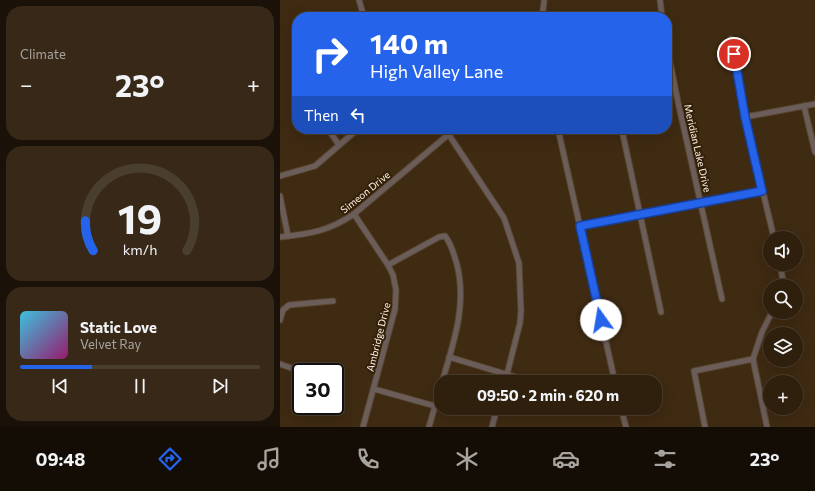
<!DOCTYPE html>
<html lang="en">
<head>
<meta charset="utf-8">
<style>
  body { margin:0; font-family:Commissioner,sans-serif; background:#372817; color:#f1f3f6; height:100vh; display:flex; flex-direction:column; font-size:15px; white-space:nowrap }
  * { box-sizing:border-box; margin:0 }
  p { font-size:13px; color:#a7a39e }
  .icon { flex:none; width:22px; height:22px; fill:none; stroke:currentColor; stroke-width:2; stroke-linecap:round; stroke-linejoin:round }
  .map { position:relative; flex:1; overflow:hidden }
  .panel { display:flex; flex-direction:column; gap:6px; padding:6px; background:#1a1208; width:280px }
  .panel>* { flex:none }
  .hud { position:absolute; left:12px; top:12px; width:380px; height:122px; border-radius:16px; box-shadow:0 4px 16px #0002,0 0 0 1px #4a3e2e; background:#2563eb; color:#fff; overflow:hidden }
  .controls { position:absolute; left:483px; top:231px; display:grid; gap:8px }
  .controls a { display:grid; place-items:center; width:40px; height:40px; border-radius:50%; background:#2f200e; box-shadow:0 4px 16px #0002,0 0 0 1px #4a3e2e; font-size:20px }
  .speed { position:absolute; left:12px; top:363px; display:flex; gap:8px; font-size:20px; font-weight:700; text-align:center }
  .speed>* { display:grid; place-content:center; width:52px; height:52px; border-radius:50%; background:#2f200e; box-shadow:0 4px 16px #0002,0 0 0 1px #4a3e2e; line-height:1 }
  .speed .limit { border:2px solid #111; border-radius:6px; background:#fff; color:#111 }
  .pin { position:absolute; display:grid; place-items:center; width:34px; height:34px; color:#fff; margin:-17px; border:2px solid #fff; border-radius:50%; box-shadow:0 1px 4px #0007 }
  .me { position:absolute; width:44px; margin:-22px; rotate:347deg; stroke-linejoin:round; filter:drop-shadow(0 0 3px #0008) }
  .turn { display:flex; align-items:center; gap:14px; height:84px; padding:0 12px; font-size:18px }
  .turn .icon { width:52px; height:52px; stroke-width:2.5 }
  .turn b { display:block; font-size:28px; line-height:34px }
  .then { display:flex; align-items:center; height:38px; padding:0 12px; background:#0003; gap:8px; font-size:15px }
  .big { font-size:30px; font-weight:700; line-height:1.1 }
  .panel .widget { flex:1; display:flex; flex-direction:column; justify-content:center; gap:6px; min-width:0; padding:0 14px; border-radius:16px; background:#372817 }
  .panel .dial { align-items:center; gap:0 }
  .dial svg { height:104px; overflow:visible; fill:none; stroke:#4a3e2e; stroke-width:7; stroke-linecap:round; text-anchor:middle }
  .dial text { fill:#f1f3f6; stroke:none }
  .song { display:flex; align-items:center; gap:12px }
  .cover { width:48px; height:48px; border-radius:6px; background:linear-gradient(135deg,hsl(190 70% 55%),hsl(320 70% 35%)) }
  .played { height:4px; border-radius:2px; background:linear-gradient(90deg,#2563eb 30%,#4a3e2e 30%) }
  .keys { display:flex; justify-content:space-around; direction:ltr }
  .heat { display:flex; justify-content:space-between; align-items:center; font-size:22px; direction:ltr }
  .trip { position:absolute; left:154px; top:375px; width:228px; height:40px; border-radius:16px; background:#2f200e; box-shadow:0 4px 16px #0002,0 0 0 1px #4a3e2e; font-weight:700; line-height:40px; text-align:center }
  .menu { display:flex; height:64px; justify-content:space-around; align-items:center; background:#130d06; color:#a7a39e }
  .menu .icon { width:28px; height:28px }
  .menu .active { color:#2563eb }
  .menu b { font-size:18px; color:#f1f3f6 }
  main { display:flex; flex:1; min-height:0 }
  .map>svg:first-child { display:block }
  .lines { fill:none; stroke-linecap:round; stroke-linejoin:round }
  .minor-casing { stroke:#5a4630; stroke-width:7 }
  .minor { stroke:#6b5d5a; stroke-width:5 }
  .route-casing { stroke:#184099; stroke-width:10 }
  .route { stroke:#2563eb; stroke-width:7 }
  .labels { text-anchor:middle; dominant-baseline:central; stroke-width:4; stroke-linejoin:round; paint-order:stroke }
  .street-label { font-size:10px; fill:#fdf2e7; stroke:#342008 }
</style>
</head>
<body>
<main>
<section class="panel">
<div class="widget"><p>Climate</p>
<div class="heat"><a>−</a><b class="big">23°</b><a>+</a></div>
</div>
<div class="widget dial"><svg viewBox="0 0 100 80">
<path d="M14 69A42 42 0 1 1 86 69"/>
<path d="M14 69A42 42 0 0 1 8 46" stroke="#2563eb"/>
<text x="50" y="56" font-size="32" font-weight="700">19</text>
<text x="50" y="72" font-size="11">km/h</text>
</svg></div>
<div class="widget">
<div class="song"><i class="cover"></i><div><b>Static Love</b><p>Velvet Ray</p></div></div>
<div class="played"></div>
<div class="keys"><svg class="icon" aria-label="previous" viewBox="0 0 24 24"><path d="M18 5L8 12l10 7zM5 5v14"/></svg><svg class="icon" aria-label="pause" viewBox="0 0 24 24"><path d="M8 5v14M16 5v14"/></svg><svg class="icon" aria-label="next" viewBox="0 0 24 24"><path d="M6 5l10 7-10 7zM19 5v14"/></svg></div>
</div>
</section>
<div class="map">
<svg width="535" height="427" viewBox="0 0 535 427">
  <rect width="100%" height="100%" fill="#3f2a12"/>
  <g class="lines">
    <defs>
      <g id="minor">
        <path d="M79,0L84,17"/>
        <path d="M380,0L382,17"/>
        <path d="M262,17L264,2"/>
        <path d="M451,39L465,117"/>
        <path d="M387,47L398,102L442,299"/>
        <path d="M524,106L535,152"/>
        <path d="M48,129L59,145"/>
        <path d="M163,129L169,135L224,218L239,263L241,311L240,323L225,382"/>
        <path d="M278,129L335,382"/>
        <path d="M343,135L381,312"/>
        <path d="M0,176L35,166L78,129"/>
        <path d="M0,196L8,236"/>
        <path d="M74,214L108,265L113,275L116,290L115,309L83,427"/>
        <path d="M300,226L422,204L482,191"/>
        <path d="M0,237C30,234 49,231 74,214L175,129"/>
        <path d="M494,238L465,117L535,104"/>
        <path d="M500,264L504,286"/>
        <path d="M108,265L159,237L165,236C171,243 173,252 176,261C188,302 174,342 162,382"/>
        <path d="M0,320L3,310L9,305L53,301"/>
        <path d="M169,357L252,382"/>
        <path d="M0,364L23,372"/>
        <path d="M94,389L155,406"/>
        <path d="M341,408L346,427"/>
        <path d="M149,427L161,385"/>
        <path d="M212,427L217,408"/>
        <path d="M425,427L414,371L473,359"/>
        <path d="M487,427L473,359L482,332L492,312"/>
      </g>
    </defs>
    <use href="#minor" class="minor-casing"/>
    <use href="#minor" class="minor"/>
  </g>
  <g class="lines">
    <defs>
      <path id="route" d="M321,320L300,226L482,191L465,117L454,54"/>
    </defs>
    <use href="#route" class="route-casing"/>
    <use href="#route" class="route"/>
  </g>
  <g class="labels">
    <g class="street-label">
      <text transform="translate(418 148) rotate(77)">Meridian Lake Drive</text>
      <text transform="translate(85 192) rotate(-39)">Simeon Drive</text>
      <text transform="translate(98 337) rotate(-76)">Ambridge Drive</text>
    </g>
  </g>
</svg>
<div class="controls">
<a><svg class="icon" aria-label="sound" viewBox="0 0 24 24"><path d="M4 9h4l5-4v14l-5-4H4zM17 9q2 3 0 6"/></svg></a>
<a><svg class="icon" aria-label="search" viewBox="0 0 24 24"><circle cx="10" cy="10" r="6"/><path d="M15 15l6 6"/></svg></a>
<a><svg class="icon" aria-label="layers" viewBox="0 0 24 24"><path d="M12 4l9 5-9 5-9-5zM3 14l9 5 9-5"/></svg></a>
<a>+</a>
</div>
<div class="speed"><div class="limit">30</div></div>
<div class="pin" style="left:454px;top:54px;background:#d93025"><svg class="icon" aria-label="arrive" viewBox="0 0 24 24"><path d="M6 21V4h12l-3 4 3 4H6"/></svg></div>
<svg class="me" style="left:321px;top:320px" viewBox="-20 -20 40 40"><circle r="19" fill="#fff"/><path d="M0-13L10 11 0 6-10 11z" fill="#2563eb"/></svg>
<div class="trip">09:50 · 2 min · 620 m</div>
<div class="hud">
<div class="turn"><svg class="icon" aria-label="right" viewBox="0 0 24 24"><path d="M7 20v-9h11M14 6l5 5-5 5"/></svg><div><b>140 m</b>High Valley Lane</div></div>
<div class="then">Then<svg class="icon" aria-label="left" viewBox="0 0 24 24"><path d="M17 20v-9H6M10 6l-5 5 5 5"/></svg></div>
</div>
</div>
</main>
<nav class="menu">
<b>09:48</b>
<svg class="icon active" aria-label="directions" viewBox="0 0 24 24"><path d="M12 3l9 9-9 9-9-9zM9 14v-3h6M13 9l2 2-2 2"/></svg>
<svg class="icon" aria-label="music" viewBox="0 0 24 24"><path d="M9 18V5l10-2v13"/><circle cx="6" cy="18" r="3"/><circle cx="16" cy="16" r="3"/></svg>
<svg class="icon" aria-label="phone" viewBox="0 0 24 24"><path d="M5 4h4l2 5-3 2q2 4 5 5l2-3 5 2v4C11 20 4 13 5 4z"/></svg>
<svg class="icon" aria-label="climate" viewBox="0 0 24 24"><path d="M12 3v18M4 7l16 10M4 17L20 7"/></svg>
<svg class="icon" aria-label="car" viewBox="0 0 24 24"><path d="M5 17H2v-5l4-1 3-4h7l3 4 3 1v5h-3M9 17h6M6 11h13"/><circle cx="7" cy="17" r="2"/><circle cx="17" cy="17" r="2"/></svg>
<svg class="icon" aria-label="filters" viewBox="0 0 24 24"><path d="M4 7h16M4 17h16"/><circle cx="9" cy="7" r="2"/><circle cx="15" cy="17" r="2"/></svg>
<b>23°</b>
</nav>
</body>
</html>
